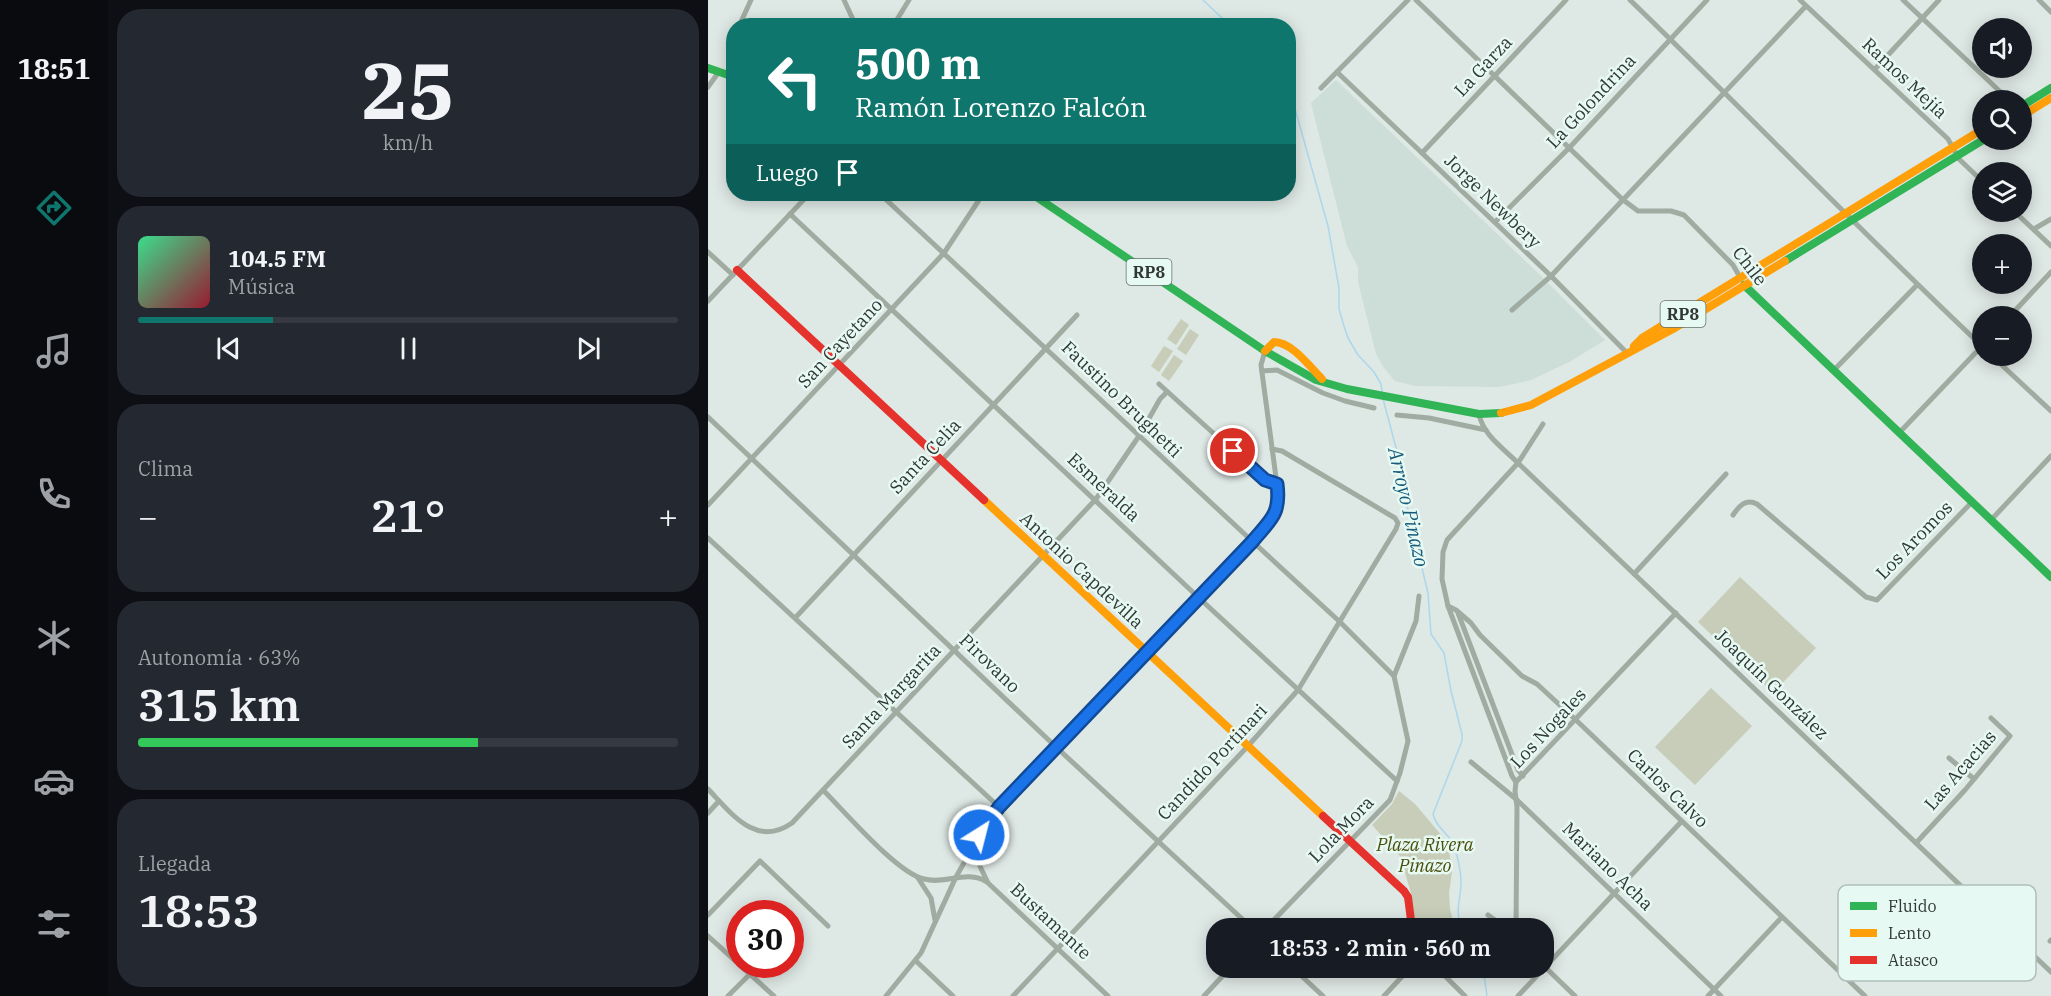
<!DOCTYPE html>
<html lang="es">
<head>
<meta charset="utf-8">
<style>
  body { margin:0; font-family:"IBM Plex Serif",serif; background:#242831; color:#f1f3f6; height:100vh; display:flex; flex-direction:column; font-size:22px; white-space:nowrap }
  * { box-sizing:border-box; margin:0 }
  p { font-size:20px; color:#9ea1a6 }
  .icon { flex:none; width:33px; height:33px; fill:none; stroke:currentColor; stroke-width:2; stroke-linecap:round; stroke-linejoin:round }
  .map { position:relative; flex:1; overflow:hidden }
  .drawer { display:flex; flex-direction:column; gap:9px; padding:9px; background:#0d0f14; width:600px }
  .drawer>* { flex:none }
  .guide { position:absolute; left:18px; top:18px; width:570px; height:183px; border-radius:24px; box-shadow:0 3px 15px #0003; background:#0f766e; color:#fff; overflow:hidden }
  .buttons { position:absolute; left:1264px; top:18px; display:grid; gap:12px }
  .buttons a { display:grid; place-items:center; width:60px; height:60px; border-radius:50%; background:#171b24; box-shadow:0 3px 15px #0003; font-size:30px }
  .speed { position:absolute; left:18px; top:900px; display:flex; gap:12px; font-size:30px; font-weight:700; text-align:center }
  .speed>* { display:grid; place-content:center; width:78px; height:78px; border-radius:50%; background:#171b24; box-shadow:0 3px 15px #0003; line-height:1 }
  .speed .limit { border:9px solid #d22; background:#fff; color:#111 }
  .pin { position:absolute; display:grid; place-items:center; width:51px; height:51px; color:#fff; margin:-26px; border:3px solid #fff; border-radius:50%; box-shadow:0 2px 6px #0007 }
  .me { position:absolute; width:66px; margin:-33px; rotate:36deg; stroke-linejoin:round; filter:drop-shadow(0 0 4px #0008) }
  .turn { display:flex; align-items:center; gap:21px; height:126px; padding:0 30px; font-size:27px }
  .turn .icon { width:78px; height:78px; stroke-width:2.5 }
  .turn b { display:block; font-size:42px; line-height:51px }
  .then { display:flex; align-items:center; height:57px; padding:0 30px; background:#0003; gap:12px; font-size:22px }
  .big { font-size:45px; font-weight:600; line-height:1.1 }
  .drawer .tile { flex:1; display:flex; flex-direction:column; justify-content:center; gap:9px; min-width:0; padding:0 21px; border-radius:24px; background:#242831 }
  .drawer .dial { align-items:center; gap:0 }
  .dial b { font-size:78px; line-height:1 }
  .song { display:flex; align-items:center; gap:18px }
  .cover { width:72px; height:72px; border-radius:9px; background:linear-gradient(135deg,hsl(150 70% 55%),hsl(350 70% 35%)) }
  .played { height:6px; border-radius:3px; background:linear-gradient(90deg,#0f766e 25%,#363941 25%) }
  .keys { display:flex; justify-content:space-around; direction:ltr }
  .heat { display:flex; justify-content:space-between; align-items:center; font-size:33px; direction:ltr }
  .charge { height:9px; border-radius:4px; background:linear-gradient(90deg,#34c759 63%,#363941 0) }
  .trip { position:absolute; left:498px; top:918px; width:348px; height:60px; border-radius:24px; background:#171b24; box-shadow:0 3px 15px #0003; font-weight:600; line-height:60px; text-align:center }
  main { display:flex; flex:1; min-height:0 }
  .dock { display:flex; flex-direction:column; width:108px; justify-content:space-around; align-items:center; background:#090b0e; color:#9ea1a6 }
  .dock .icon { width:42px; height:42px }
  .dock .current { color:#0f766e }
  .dock b { font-size:27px; color:#f1f3f6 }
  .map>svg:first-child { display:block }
  .built { fill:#ccded7 }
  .green { fill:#c7cdb8 }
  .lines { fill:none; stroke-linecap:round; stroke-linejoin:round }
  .stream { stroke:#add7ed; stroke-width:1.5 }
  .street { stroke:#a0aba1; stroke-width:5 }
  .fast { stroke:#30b455; stroke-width:8 }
  .slow { stroke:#ff9f0a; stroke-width:8 }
  .jam { stroke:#e5322d; stroke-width:8 }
  .route-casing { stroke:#114b97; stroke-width:15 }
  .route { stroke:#1a73e8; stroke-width:10 }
  .labels { text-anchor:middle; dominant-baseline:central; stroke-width:5; stroke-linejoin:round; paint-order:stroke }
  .shield { fill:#e7f9f3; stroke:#67716e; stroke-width:1.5 }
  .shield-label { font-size:16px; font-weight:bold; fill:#303735 }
  .street-label { font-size:18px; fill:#303735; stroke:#e7f9f3 }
  .park-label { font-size:18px; font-style:italic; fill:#4b4e0c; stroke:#e7f9f3 }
  .water-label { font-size:20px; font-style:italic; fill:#185b7b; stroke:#e7f9f3 }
  .key { fill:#e7f9f3; stroke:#b0bfba; stroke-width:1.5 }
  .key-label { font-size:16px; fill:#303735 }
</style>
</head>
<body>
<main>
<nav class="dock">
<b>18:51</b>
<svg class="icon current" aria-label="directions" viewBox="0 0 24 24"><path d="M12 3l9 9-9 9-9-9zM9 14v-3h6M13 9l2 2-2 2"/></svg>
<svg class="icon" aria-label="music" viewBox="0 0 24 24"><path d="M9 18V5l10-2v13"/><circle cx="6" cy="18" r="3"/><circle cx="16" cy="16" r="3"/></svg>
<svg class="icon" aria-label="phone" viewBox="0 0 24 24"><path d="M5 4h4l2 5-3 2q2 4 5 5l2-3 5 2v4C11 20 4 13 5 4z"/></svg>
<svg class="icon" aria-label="climate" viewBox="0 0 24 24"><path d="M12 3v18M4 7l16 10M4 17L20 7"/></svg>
<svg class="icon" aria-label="car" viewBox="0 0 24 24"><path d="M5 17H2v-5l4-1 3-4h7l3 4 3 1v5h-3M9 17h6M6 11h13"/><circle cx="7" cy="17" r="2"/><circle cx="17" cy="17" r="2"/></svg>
<svg class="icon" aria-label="filters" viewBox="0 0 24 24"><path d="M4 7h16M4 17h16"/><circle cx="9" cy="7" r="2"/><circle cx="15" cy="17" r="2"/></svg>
</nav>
<section class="drawer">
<div class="tile dial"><b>25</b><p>km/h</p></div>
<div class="tile">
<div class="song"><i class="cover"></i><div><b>104.5 FM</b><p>Música</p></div></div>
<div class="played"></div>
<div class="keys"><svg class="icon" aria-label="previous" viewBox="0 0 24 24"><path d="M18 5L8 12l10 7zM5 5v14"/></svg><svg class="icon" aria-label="pause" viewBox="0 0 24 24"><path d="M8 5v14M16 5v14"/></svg><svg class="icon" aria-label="next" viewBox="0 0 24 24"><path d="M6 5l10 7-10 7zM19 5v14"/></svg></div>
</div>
<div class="tile"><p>Clima</p>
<div class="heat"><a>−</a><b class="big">21°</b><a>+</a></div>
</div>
<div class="tile"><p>Autonomía · 63%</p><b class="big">315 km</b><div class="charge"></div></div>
<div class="tile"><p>Llegada</p><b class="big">18:53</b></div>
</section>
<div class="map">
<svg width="1343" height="996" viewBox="0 0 1343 996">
  <rect width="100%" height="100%" fill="#dee8e4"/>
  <path class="built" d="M628,80L832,275L897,340L863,361L823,380L792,387L708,386L687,381L676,368L668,354L650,282V267L639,246L603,103Z"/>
  <g class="green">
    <path d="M473,319L481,325L468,345L459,339Z"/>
    <path d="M482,329L491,335L478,355L469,349Z"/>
    <path d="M456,346L465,351L451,372L443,366Z"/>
    <path d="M466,355L475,361L461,381L453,375Z"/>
    <path d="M1032,577L1108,648L1065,693L990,622Z"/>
    <path d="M1003,688L1044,726L987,785L947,747Z"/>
    <path d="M691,791L707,804L740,843L744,872L741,893L742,909L747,928H708L703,893L692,856L664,825L684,804Z"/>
  </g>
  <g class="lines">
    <g class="stream">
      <path d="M495,0L514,18L527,26"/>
      <path d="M580,84L620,226L631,288V309L636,326L640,338L650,355L666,372L673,384L674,391"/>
      <path d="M675,399L690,455L700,510L720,593L723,634L736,653L743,691L754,734V741L725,814C728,829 743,834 747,849C750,859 753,872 753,882C753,902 746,908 754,928"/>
      <path d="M775,968L779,996"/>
    </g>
    <g class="street">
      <path d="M136,0L148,26"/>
      <path d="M708,0L914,199L930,211H963L976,215L1025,265L1033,279"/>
      <path d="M922,0C1041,115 1155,234 1275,347"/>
      <path d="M1092,0L1240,139L1251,159L1275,182"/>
      <path d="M1195,0L1301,100"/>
      <path d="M1331,0L1343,12"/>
      <path d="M31,26L43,0"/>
      <path d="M185,26L201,0"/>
      <path d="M1167,69L1231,0"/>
      <path d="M629,72L843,276L919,353"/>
      <path d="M0,87L10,73"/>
      <path d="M613,88L700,0"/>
      <path d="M714,153L858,0"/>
      <path d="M172,194L544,541L632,622L686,676"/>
      <path d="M1307,212L1343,246"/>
      <path d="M82,214L490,597L689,781"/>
      <path d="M787,222L862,147L999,0"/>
      <path d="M1326,229L1343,219"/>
      <path d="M0,252L25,275"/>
      <path d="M0,301L101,194"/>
      <path d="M804,310L843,276L1098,6"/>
      <path d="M1302,316L1343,272"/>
      <path d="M1284,356L1343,411"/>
      <path d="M1126,370L1209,285"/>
      <path d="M554,371L569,370L615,393L637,401L666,408"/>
      <path d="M451,384L557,480L569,484"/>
      <path d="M771,414C775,435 795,448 810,463L1343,972"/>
      <path d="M689,415L721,418L778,430"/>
      <path d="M0,417L348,747L544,928"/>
      <path d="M1191,433L1275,345"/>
      <path d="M0,505L236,253L275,194"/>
      <path d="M1025,515C1031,506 1038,498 1049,504L1158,597L1169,600L1264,502"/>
      <path d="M1283,520L1343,456"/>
      <path d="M0,538L291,807"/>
      <path d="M926,574L1018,474"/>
      <path d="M740,606L748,610L763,623L772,635L814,676L829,684L868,720L1157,996"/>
      <path d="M750,613L810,770L815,776"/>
      <path d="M87,618L369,315"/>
      <path d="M1241,758L1266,779"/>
      <path d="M763,762L808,799L1013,996"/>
      <path d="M808,782L804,776L740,606L734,579L735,552L739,540L810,463L835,424"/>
      <path d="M0,789C24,814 48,848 84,823L388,499L431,436L452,399L459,392"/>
      <path d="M116,791C137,812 189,873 216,879C238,885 258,869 279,882L400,996"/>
      <path d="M0,813L11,801"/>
      <path d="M1208,843L1257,790L1302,736L1283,718"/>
      <path d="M267,844L270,862L279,881"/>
      <path d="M210,878L223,898L227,920"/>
      <path d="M0,915L52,861L120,926"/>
      <path d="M780,915L798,928"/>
      <path d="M558,928L682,800L692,773L700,741L686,676L708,621L711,596"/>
      <path d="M808,928L809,807L807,791L808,782L968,613"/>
      <path d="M0,936L66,996"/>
      <path d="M1342,941L1343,940"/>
      <path d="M208,961L245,996"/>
      <path d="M836,966L867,996"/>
      <path d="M585,968L615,996"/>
      <path d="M729,968L757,996"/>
      <path d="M20,996L42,974"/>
      <path d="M178,996L213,953L248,877L279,822L438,651L544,541L568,512L571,500L553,365L557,351"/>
      <path d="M305,996L540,746L590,690L688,529L690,523L687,518L574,451L564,449"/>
      <path d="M496,996L522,968"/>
      <path d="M676,996L702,968"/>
      <path d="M810,996L973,822"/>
      <path d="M1000,996L1074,917"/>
    </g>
    <g class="fast">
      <path d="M0,68L26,77"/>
      <path d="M1314,106L1343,88"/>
      <path d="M324,194L557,351L608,380L639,389L771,414L793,413"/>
      <path d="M1077,261L1275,140"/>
      <path d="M1036,285L1343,577"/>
    </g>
    <g class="slow">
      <path d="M1314,116L1343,98"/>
      <path d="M926,346L934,338L1275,129"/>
      <path d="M557,351L566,342C584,342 602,367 614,379"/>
      <path d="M793,413L823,405L965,329L1077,261"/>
      <path d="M276,500L615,816"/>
    </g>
    <g class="jam">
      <path d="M29,270L276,500"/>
      <path d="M615,816L696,891L700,897L704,928"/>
    </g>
  </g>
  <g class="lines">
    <defs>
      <path id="route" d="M271,835L291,807L544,542C562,520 573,515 569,484L557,480L525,451"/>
    </defs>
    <use href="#route" class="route-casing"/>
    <use href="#route" class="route"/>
  </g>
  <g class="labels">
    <g class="shield">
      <rect x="418.5" y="259" width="45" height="26" rx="4.5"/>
      <rect x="952.5" y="301" width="45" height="26" rx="4.5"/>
    </g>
    <g class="shield-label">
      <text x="441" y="272">RP8</text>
      <text x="975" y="314">RP8</text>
    </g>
    <g class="street-label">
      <text transform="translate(775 66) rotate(-47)">La Garza</text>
      <text transform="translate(1197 78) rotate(43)">Ramos Mejía</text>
      <text transform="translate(883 101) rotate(-47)">La Golondrina</text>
      <text transform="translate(785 201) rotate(44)">Jorge Newbery</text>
      <text transform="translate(1042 266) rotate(52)">Chile</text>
      <text transform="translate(132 343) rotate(-47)">San Cayetano</text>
      <text transform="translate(414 399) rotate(44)">Faustino Brughetti</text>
      <text transform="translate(217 456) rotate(-47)">Santa Celia</text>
      <text transform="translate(396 487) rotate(43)">Esmeralda</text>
      <text transform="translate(1206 540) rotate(-46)">Los Aromos</text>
      <text transform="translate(374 570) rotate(43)">Antonio Capdevilla</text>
      <text transform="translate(282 663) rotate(44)">Pirovano</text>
      <text transform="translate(1064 684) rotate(44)">Joaquín González</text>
      <text transform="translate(183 696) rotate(-47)">Santa Margarita</text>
      <text transform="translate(840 728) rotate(-47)">Los Nogales</text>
      <text transform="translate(504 762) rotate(-47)">Candido Portinari</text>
      <text transform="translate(1252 770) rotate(-49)">Las Acacias</text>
      <text transform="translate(960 788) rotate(44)">Carlos Calvo</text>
      <text transform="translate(633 829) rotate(-46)">Lola Mora</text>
      <text transform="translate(900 866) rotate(44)">Mariano Acha</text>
      <text transform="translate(343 921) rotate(43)">Bustamante</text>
    </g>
    <g class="park-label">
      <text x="717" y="844">Plaza Rivera<tspan x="717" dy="21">Pinazo</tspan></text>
    </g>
    <g class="water-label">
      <text transform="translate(701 507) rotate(77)">Arroyo Pinazo</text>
    </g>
  </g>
  <rect x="1130" y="885" width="198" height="96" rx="9" class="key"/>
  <rect x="1142" y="902" width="27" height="8" fill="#30b455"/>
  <rect x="1142" y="929" width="27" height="8" fill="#ff9f0a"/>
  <rect x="1142" y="956" width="27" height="8" fill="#e5322d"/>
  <g class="key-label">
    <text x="1180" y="912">Fluido</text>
    <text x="1180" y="939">Lento</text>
    <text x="1180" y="966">Atasco</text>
  </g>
</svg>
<div class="buttons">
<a><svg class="icon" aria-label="sound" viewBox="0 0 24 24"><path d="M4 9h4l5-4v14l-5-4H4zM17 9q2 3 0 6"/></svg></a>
<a><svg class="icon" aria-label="search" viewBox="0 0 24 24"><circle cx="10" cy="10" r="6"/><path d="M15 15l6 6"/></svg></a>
<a><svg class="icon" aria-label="layers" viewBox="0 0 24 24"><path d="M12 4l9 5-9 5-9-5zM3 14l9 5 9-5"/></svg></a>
<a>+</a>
<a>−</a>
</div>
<div class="speed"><div class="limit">30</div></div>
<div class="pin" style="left:525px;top:451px;background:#d93025"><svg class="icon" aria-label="arrive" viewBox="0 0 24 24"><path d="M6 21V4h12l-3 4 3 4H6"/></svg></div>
<svg class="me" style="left:271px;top:835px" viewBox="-20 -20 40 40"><circle r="17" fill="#1a73e8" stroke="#fff" stroke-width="3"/><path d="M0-11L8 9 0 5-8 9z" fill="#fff"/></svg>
<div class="trip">18:53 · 2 min · 560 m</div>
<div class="guide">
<div class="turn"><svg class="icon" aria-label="left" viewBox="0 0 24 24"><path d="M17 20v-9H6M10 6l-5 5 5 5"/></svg><div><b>500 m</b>Ramón Lorenzo Falcón</div></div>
<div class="then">Luego<svg class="icon" aria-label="arrive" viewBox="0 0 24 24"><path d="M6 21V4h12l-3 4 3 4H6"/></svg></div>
</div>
</div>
</main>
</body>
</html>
